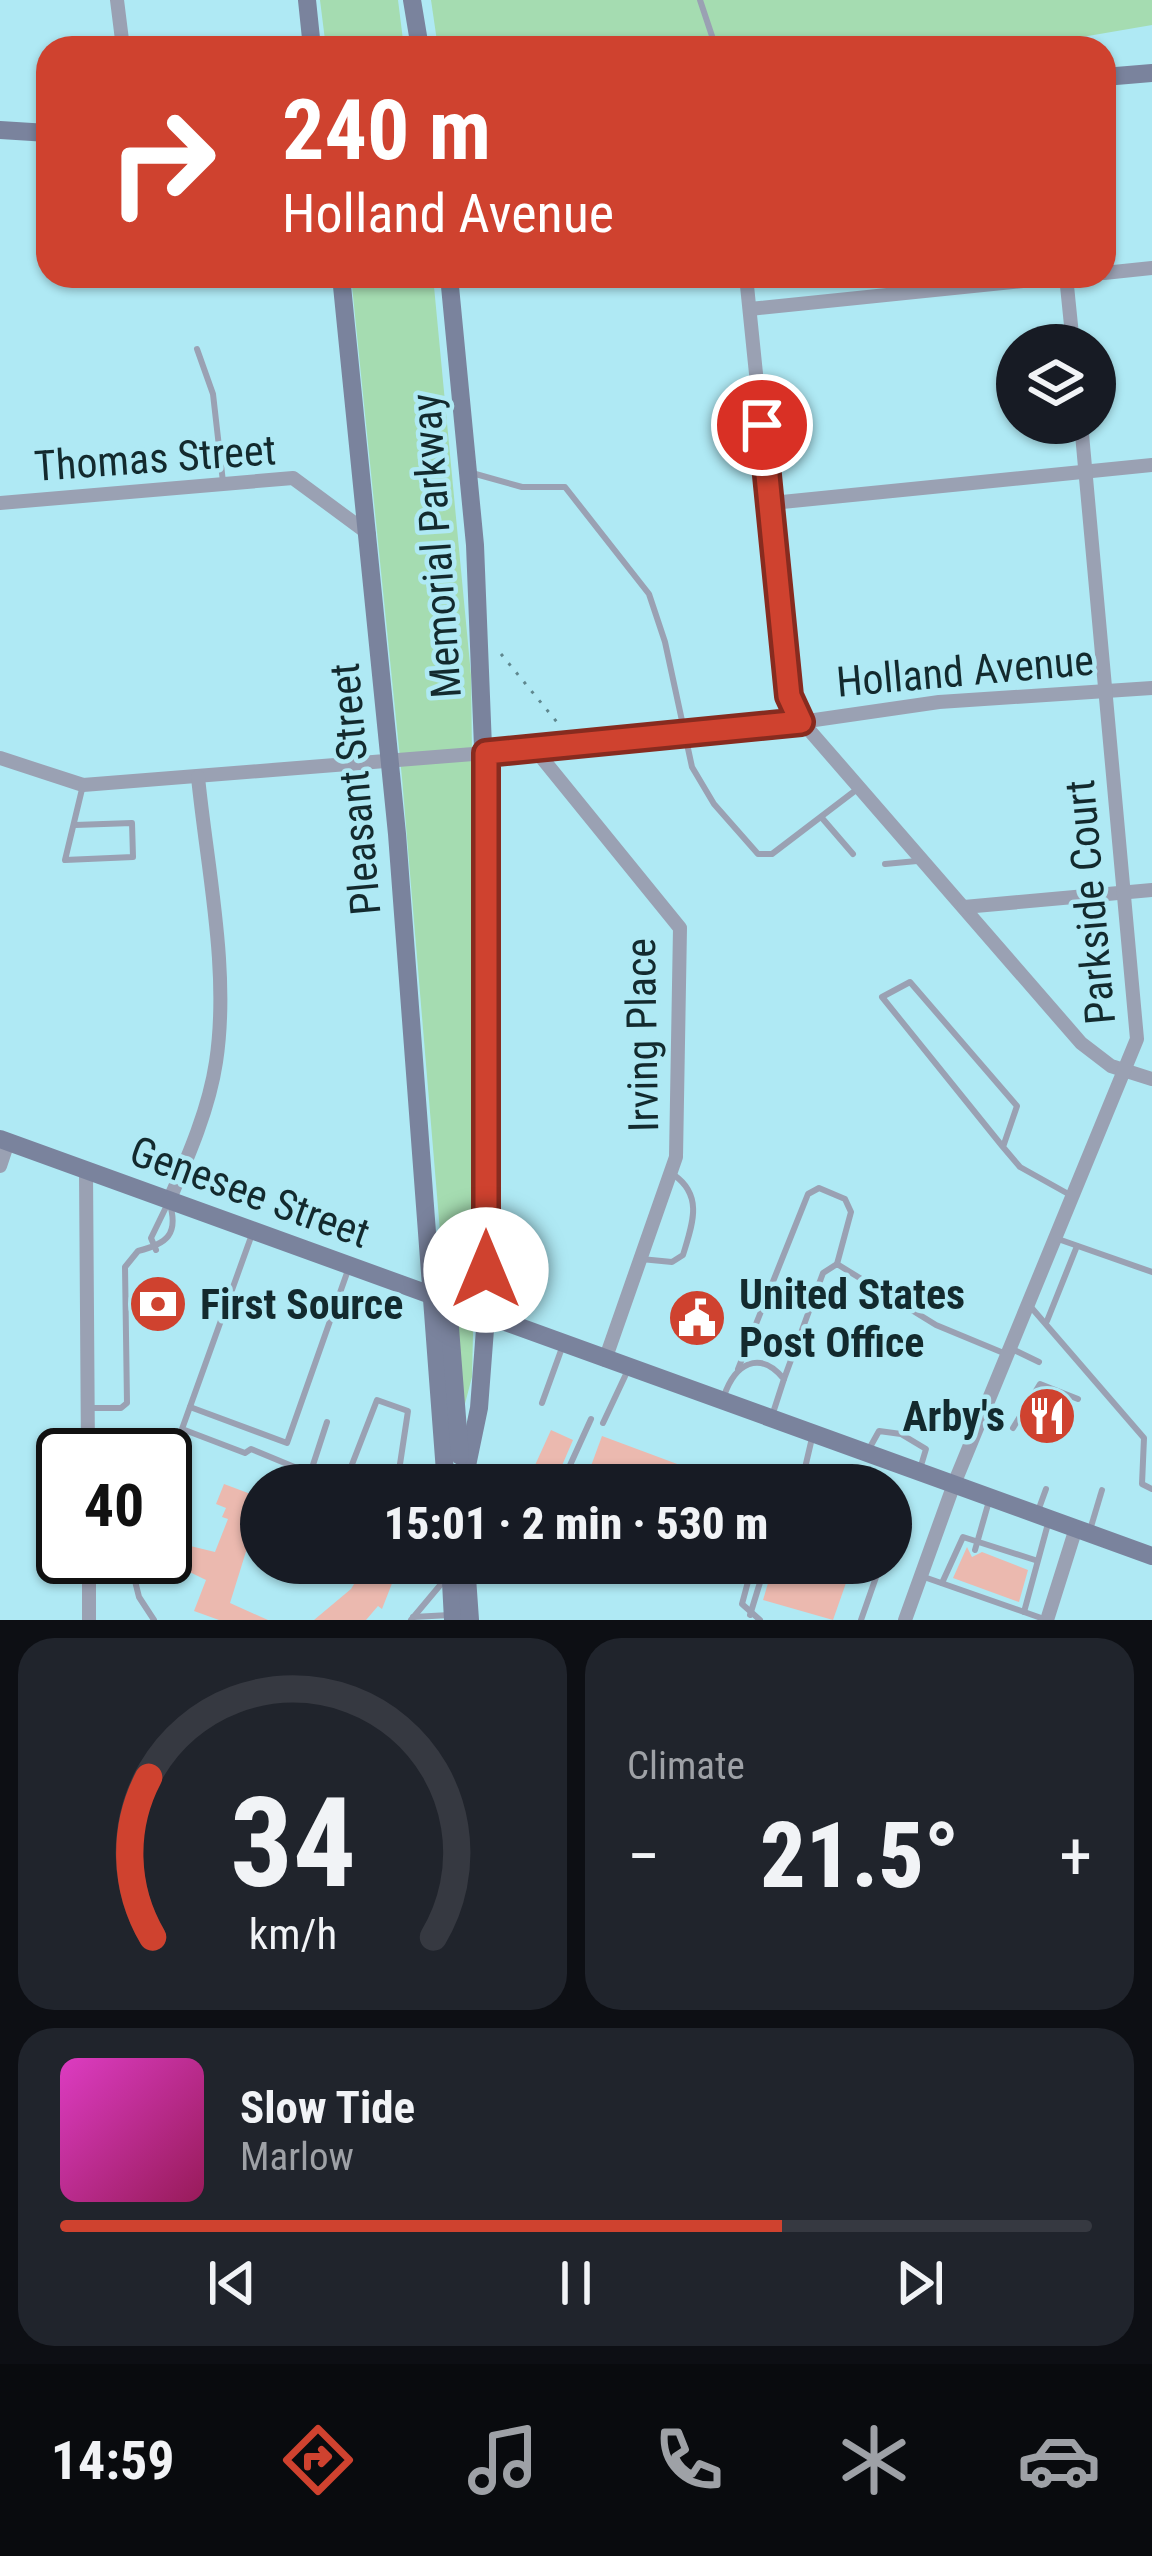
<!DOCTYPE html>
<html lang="en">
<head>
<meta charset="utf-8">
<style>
  body { margin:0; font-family:"Roboto Condensed",sans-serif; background:#20242c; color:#f1f3f6; height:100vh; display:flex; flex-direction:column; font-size:45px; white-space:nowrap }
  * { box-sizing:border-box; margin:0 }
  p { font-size:39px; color:#9ea1a6 }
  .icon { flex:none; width:66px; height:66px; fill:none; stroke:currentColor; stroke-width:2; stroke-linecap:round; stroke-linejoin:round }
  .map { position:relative; height:1620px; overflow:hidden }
  .details { display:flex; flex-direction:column; gap:18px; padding:18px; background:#0d0f14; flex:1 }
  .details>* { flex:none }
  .hud { position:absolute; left:36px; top:36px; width:1080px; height:252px; border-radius:36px; box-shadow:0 3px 9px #0004; background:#cf422f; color:#fff; overflow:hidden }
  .tools { position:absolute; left:996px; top:324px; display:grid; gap:24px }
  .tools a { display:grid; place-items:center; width:120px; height:120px; border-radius:50%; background:#171b24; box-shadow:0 3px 9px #0004; font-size:60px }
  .speed { position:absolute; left:36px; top:1428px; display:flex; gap:24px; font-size:60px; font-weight:700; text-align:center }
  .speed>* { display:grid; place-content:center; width:156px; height:156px; border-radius:50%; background:#171b24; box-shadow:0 3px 9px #0004; line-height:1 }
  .speed .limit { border:6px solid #111; border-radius:18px; background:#fff; color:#111 }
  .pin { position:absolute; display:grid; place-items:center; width:102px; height:102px; color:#fff; margin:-51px; border:6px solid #fff; border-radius:50%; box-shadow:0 3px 12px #0007 }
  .me { position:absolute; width:132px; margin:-66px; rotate:0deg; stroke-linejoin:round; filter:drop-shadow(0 0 9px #0008) }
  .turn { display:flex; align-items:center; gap:42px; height:252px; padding:0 48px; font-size:54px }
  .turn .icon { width:156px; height:156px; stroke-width:2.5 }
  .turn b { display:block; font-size:84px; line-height:102px }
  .big { font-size:90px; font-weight:800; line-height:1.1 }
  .details .widget { flex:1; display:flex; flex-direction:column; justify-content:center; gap:18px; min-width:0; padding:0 42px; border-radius:36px; background:#20242c }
  .details .dial { align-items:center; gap:0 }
  .dial svg { height:312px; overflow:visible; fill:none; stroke:#363941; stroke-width:7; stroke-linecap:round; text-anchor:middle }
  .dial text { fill:#f1f3f6; stroke:none }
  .song { display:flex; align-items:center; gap:36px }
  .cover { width:144px; height:144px; border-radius:18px; background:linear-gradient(135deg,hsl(310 70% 55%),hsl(330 70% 35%)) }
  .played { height:12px; border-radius:6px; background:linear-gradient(90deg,#cf422f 70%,#363941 70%) }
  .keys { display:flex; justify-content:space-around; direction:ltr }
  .heat { display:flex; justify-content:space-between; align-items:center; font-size:66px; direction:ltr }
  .details .tiles { flex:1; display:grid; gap:18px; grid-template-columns:1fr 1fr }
  .widget:last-child { grid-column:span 2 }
  .trip { position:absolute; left:240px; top:1464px; width:672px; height:120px; border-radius:60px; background:#171b24; box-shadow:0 3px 9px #0004; font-weight:800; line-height:120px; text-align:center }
  .tabs { display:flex; height:192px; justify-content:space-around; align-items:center; background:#090b0e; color:#9ea1a6 }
  .tabs .icon { width:84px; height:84px }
  .tabs .active { color:#cf422f }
  .tabs b { font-size:54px; color:#f1f3f6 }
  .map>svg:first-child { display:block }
  .green { fill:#a5dcb1 }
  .building { fill:#ebb9af }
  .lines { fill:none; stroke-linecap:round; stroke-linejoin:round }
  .path { stroke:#5f878e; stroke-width:3; stroke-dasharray:3 9; stroke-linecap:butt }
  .lane { stroke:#9aa1b3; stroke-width:6 }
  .street { stroke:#9aa1b3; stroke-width:14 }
  .secondary { stroke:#7a839d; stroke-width:18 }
  .route-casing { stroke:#872b1f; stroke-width:30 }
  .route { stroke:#cf422f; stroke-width:21 }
  .labels { text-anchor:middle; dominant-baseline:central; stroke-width:9; stroke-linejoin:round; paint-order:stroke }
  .street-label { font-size:42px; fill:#132a2e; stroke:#afe9f4 }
  .poi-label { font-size:42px; font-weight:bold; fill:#132a2e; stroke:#afe9f4; text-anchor:start }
</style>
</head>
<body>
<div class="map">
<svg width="1152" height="1620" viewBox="0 0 1152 1620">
  <rect width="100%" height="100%" fill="#afe9f4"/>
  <g class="green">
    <path d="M320,0H398L404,48H326Z"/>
    <path d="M431,0H1152V25L1018,48H438Z"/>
    <path d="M351,276H433L471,675L477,1163L472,1377L457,1434L402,778Z"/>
  </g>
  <g class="building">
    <path d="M1045,1394L1064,1402L1055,1440L1026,1429Z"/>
    <path d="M551,1430L573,1440L554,1484L526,1485Z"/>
    <path d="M602,1436L731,1484V1485H584Z"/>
    <path d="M224,1484L261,1498V1532L253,1529L230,1603L268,1620H219L194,1611L206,1580L167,1561L174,1542L215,1552L228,1519L222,1517L226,1508L216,1504Z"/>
    <path d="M967,1547L972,1557L982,1552L1028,1570L1019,1602L953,1578Z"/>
    <path d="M367,1563H400L382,1609L378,1606L366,1620H314L351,1589Z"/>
    <path d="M774,1563H853L833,1620L763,1600Z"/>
  </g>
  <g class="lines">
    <g class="path">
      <path d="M501,654L561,727"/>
      <path d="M902,1502L895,1522L919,1531"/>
    </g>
    <g class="lane">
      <path d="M700,0L716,48"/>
      <path d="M197,349L213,394L223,482"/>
      <path d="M472,473L522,487H565L649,594L665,642L692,767L714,804L758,854H772L856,790"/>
      <path d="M822,818L853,854"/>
      <path d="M75,825L132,823L133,857L65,860L83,785"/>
      <path d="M885,864L917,861"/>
      <path d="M1003,1147L1017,1106L910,982L882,997L1003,1147L1020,1167L1072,1196"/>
      <path d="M251,1237L182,1429L245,1453L251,1449L338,1485"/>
      <path d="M1058,1239L1152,1272"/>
      <path d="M641,1259L672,1262L683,1255C692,1225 704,1196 674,1175"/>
      <path d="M1030,1306L1144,1438L1142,1484L1152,1489"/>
      <path d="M1047,1321L1077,1246"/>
      <path d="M1012,1349L1039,1362"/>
      <path d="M738,1369L808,1194L819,1188L845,1199L851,1212L837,1264"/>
      <path d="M784,1379L823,1273L837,1264L936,1325L1006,1354"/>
      <path d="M724,1396C735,1364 759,1349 784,1379L772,1416"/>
      <path d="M542,1403L563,1345"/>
      <path d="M190,1407L287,1443L348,1270"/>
      <path d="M91,1408H121L127,1403L125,1267L138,1251C166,1244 180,1235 169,1201L151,1238L156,1250"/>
      <path d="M603,1423L627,1372"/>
      <path d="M1013,1428L1040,1384L1078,1399"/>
      <path d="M869,1449L879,1431L901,1434L926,1449L920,1469"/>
      <path d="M310,1474L327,1422"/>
      <path d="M502,1479L503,1485"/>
      <path d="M344,1485L377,1400L408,1411L397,1484"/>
      <path d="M561,1485L591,1419"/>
      <path d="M801,1485L812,1438"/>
      <path d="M1038,1511L1046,1489"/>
      <path d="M1090,1530L1102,1490"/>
      <path d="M975,1550L989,1501"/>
      <path d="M129,1557L139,1597L154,1620"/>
      <path d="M753,1563L742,1604L760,1620"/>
      <path d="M924,1577L1047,1620"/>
      <path d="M942,1583L963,1537L1035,1560"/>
      <path d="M1024,1612L1049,1520"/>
      <path d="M750,1615L766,1563"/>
      <path d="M413,1617L450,1615"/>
      <path d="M411,1620L447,1577"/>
      <path d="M861,1620L881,1563"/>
    </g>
    <g class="street">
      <path d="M117,0L123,48"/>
      <path d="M1104,273L1152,268"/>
      <path d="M746,276L789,696L797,716L1081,1043L1111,1066L1152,1079"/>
      <path d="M1066,276L1073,345"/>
      <path d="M750,309L1072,276"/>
      <path d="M0,503L293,478L369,534"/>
      <path d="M772,503L1152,465"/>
      <path d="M533,747L680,928L676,1157L605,1360"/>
      <path d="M0,758L83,785L486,753L801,722L939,702L1152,688"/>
      <path d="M964,907L1152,890"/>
      <path d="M0,1166L8,1142"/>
      <path d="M86,1171L88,1455"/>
      <path d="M169,1201C188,1157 209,1109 216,1062C230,971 207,868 198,777"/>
      <path d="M89,1557V1620"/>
      <path d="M905,1620L954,1484L1137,1039L1081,423"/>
      <path d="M1047,1620L1076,1528"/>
    </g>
    <g class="secondary">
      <path d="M307,0L312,48"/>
      <path d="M412,0L420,48"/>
      <path d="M1104,77L1152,73"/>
      <path d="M0,130L48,133"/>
      <path d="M341,276L397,834L446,1485"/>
      <path d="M449,276L475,545L489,899L486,1316L479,1408L463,1485"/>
      <path d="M0,1139L1152,1556"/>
      <path d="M448,1302L460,1456"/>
      <path d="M450,1563L453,1620"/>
      <path d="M466,1563L470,1620"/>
    </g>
  </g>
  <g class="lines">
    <defs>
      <path id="route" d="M486,1270V753L801,722L789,696L762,425"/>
    </defs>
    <use href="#route" class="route-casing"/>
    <use href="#route" class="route"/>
  </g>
  <defs>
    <symbol id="bank-disc" viewBox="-11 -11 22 22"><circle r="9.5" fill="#cf422f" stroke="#afe9f4"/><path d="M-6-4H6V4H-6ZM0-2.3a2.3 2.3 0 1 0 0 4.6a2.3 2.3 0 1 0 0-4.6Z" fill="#fff"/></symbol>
    <symbol id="civic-disc" viewBox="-11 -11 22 22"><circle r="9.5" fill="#cf422f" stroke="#afe9f4"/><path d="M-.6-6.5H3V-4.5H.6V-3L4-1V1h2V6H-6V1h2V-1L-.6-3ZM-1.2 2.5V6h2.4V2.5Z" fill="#fff"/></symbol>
    <symbol id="restaurant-disc" viewBox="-11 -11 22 22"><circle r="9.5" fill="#cf422f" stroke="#afe9f4"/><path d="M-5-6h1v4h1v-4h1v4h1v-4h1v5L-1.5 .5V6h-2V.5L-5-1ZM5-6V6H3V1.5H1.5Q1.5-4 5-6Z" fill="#fff"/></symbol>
  </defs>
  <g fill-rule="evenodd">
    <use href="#bank-disc" x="125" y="1271" width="66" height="66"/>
    <use href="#civic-disc" x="664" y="1285" width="66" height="66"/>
    <use href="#restaurant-disc" x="1014" y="1383" width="66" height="66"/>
  </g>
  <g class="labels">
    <g class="street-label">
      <text transform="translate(155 458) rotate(-4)">Thomas Street</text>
      <text transform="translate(436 546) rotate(-94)">Memorial Parkway</text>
      <text transform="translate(965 671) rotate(-5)">Holland Avenue</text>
      <text transform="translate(355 789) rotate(-95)">Pleasant Street</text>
      <text transform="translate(1090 902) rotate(-95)">Parkside Court</text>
      <text transform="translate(642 1035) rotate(-91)">Irving Place</text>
      <text transform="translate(250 1192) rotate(20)">Genesee Street</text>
    </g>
    <g class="poi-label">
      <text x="739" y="1294">United States<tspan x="739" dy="48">Post Office</tspan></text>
      <text x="200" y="1304">First Source</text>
      <text x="1005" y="1416" text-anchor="end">Arby's</text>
    </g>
  </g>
</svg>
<div class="tools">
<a><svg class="icon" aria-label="layers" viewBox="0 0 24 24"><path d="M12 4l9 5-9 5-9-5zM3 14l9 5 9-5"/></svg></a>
</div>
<div class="speed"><div class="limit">40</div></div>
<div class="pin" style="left:762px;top:425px;background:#d93025"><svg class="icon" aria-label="arrive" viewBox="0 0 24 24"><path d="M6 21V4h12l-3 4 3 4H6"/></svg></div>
<svg class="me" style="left:486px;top:1270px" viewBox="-20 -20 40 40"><circle r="19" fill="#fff"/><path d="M0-13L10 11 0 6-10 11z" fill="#cf422f"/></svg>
<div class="trip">15:01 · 2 min · 530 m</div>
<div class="hud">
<div class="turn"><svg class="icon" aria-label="right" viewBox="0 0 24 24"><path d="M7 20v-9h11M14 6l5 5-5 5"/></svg><div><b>240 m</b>Holland Avenue</div></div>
</div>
</div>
<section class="details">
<div class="tiles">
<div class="widget dial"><svg viewBox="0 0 100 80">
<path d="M14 69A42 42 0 1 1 86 69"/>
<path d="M14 69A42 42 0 0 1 13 28" stroke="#cf422f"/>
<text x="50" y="56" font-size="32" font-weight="700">34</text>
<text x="50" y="72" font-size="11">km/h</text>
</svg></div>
<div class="widget"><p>Climate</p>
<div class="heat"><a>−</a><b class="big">21.5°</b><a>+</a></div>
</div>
<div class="widget">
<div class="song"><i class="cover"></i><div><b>Slow Tide</b><p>Marlow</p></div></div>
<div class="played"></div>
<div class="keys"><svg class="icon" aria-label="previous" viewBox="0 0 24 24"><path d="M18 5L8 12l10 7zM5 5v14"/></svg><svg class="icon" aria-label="pause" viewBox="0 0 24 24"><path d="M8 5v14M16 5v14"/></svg><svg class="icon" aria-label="next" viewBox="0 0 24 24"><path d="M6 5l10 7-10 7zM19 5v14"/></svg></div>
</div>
</div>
</section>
<nav class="tabs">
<b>14:59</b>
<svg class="icon active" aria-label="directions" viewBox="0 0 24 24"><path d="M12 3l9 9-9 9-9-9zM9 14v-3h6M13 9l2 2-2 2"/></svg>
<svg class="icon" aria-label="music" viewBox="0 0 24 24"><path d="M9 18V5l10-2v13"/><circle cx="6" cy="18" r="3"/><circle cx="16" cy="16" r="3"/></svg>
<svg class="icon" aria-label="phone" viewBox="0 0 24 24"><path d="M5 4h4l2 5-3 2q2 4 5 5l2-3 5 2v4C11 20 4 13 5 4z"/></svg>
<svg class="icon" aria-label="climate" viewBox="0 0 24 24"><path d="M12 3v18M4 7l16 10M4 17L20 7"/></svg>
<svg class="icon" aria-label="car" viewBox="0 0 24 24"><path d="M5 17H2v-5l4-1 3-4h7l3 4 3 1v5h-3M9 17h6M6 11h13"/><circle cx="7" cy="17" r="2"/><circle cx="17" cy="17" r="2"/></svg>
</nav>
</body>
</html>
